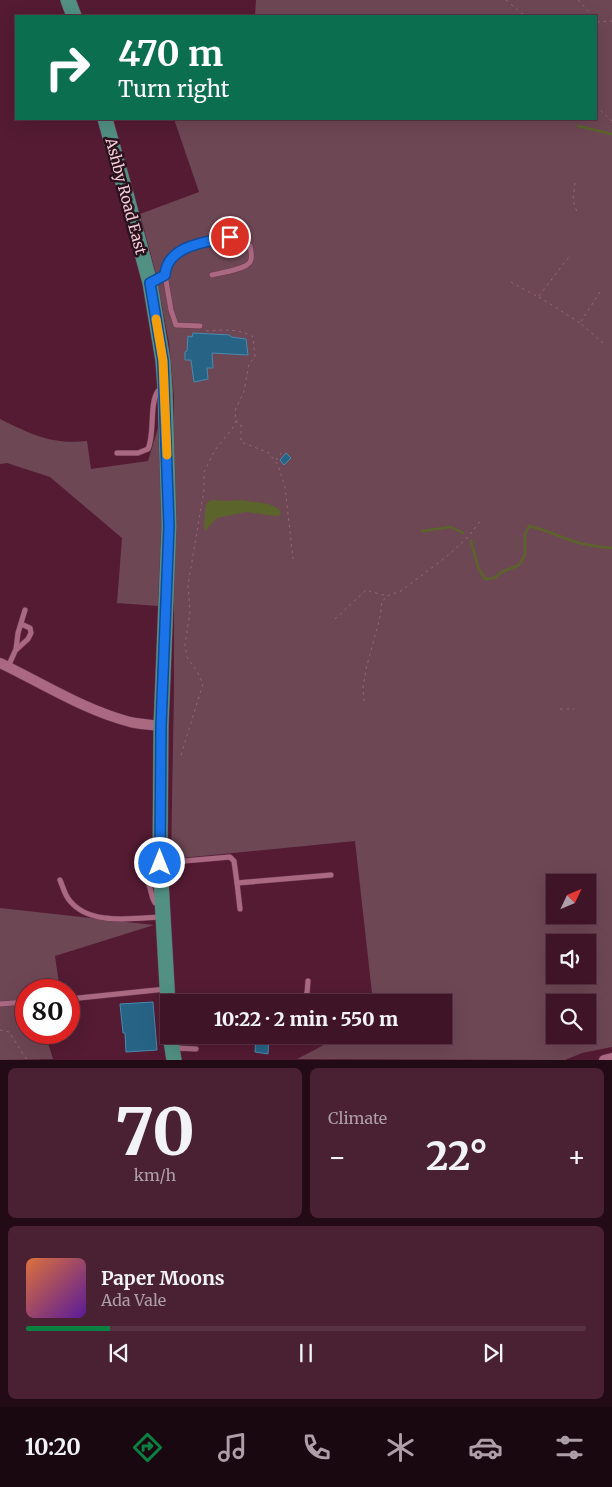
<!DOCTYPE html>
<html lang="en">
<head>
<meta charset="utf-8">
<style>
  body { margin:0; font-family:Merriweather,serif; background:#4a2132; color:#f1f3f6; height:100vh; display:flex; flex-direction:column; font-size:19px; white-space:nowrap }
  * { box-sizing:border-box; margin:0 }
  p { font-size:16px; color:#ad9ea7 }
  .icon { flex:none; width:28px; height:28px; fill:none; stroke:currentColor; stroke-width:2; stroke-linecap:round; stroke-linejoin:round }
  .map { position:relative; height:1060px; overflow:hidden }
  .sheet { display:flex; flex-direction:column; gap:8px; padding:8px; background:#230b15; flex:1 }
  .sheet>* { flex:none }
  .banner { position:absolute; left:15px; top:15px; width:582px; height:105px; border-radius:0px; box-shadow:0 5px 20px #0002,0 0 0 1px #583343; background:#0b6e4f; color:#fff; overflow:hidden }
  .needle { width:32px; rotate:46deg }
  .buttons { position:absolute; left:546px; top:874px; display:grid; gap:10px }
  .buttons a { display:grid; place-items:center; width:50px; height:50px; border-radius:0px; background:#3f1426; box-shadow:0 5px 20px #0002,0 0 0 1px #583343; font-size:25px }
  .speed { position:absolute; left:15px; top:979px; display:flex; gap:10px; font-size:25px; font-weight:700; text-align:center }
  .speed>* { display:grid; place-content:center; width:65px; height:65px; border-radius:50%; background:#3f1426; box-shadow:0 5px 20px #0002,0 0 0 1px #583343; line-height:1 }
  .speed .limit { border:8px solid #d22; background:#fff; color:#111 }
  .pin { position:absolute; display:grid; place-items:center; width:42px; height:42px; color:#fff; margin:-21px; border:2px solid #fff; border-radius:50%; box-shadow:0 1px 5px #0007 }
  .me { position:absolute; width:55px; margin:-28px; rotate:0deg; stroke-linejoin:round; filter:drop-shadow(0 0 4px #0008) }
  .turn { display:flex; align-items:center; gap:18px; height:105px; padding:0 20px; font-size:22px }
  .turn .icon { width:65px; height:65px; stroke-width:2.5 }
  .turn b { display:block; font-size:35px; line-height:42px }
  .big { font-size:38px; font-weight:800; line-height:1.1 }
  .sheet .card { flex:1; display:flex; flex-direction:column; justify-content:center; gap:8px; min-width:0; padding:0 18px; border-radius:8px; background:#4a2132 }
  .sheet .dial { align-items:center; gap:0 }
  .dial b { font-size:65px; line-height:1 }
  .song { display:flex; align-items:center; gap:15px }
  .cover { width:60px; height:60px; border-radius:8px; background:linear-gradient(135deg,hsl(20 70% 55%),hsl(270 70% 35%)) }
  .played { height:5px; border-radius:2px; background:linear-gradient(90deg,#0b8043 15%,#583343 15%) }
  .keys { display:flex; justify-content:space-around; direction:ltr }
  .heat { display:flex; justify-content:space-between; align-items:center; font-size:28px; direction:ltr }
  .sheet .tiles { flex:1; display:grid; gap:8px; grid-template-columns:1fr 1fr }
  .card:last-child { grid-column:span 2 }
  .trip { position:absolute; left:160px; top:994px; width:292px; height:50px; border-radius:0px; background:#3f1426; box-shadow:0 5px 20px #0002,0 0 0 1px #583343; font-weight:800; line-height:50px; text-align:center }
  .tab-bar { display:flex; height:80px; justify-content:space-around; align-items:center; background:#19080f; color:#ad9ea7 }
  .tab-bar .icon { width:35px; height:35px }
  .tab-bar .selected { color:#0b8043 }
  .tab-bar b { font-size:22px; color:#f1f3f6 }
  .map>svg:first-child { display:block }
  .green { fill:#6e4754; fill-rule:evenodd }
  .water { fill:#5b642a }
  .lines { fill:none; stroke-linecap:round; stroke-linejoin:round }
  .stream { stroke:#5b642a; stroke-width:2.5 }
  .building { fill:#276385; stroke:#498ab0 }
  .service-casing { stroke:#6b3950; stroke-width:6 }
  .minor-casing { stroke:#6b3950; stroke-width:11 }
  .trunk-casing { stroke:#6b3950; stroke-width:16 }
  .path { stroke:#976679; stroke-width:1; stroke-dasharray:2.5 4; stroke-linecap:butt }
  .service { stroke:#aa6981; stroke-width:5 }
  .minor { stroke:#aa6981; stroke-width:10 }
  .trunk { stroke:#529084; stroke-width:15 }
  .route-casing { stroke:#114b97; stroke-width:12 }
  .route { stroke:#1a73e8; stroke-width:9 }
  .slow { stroke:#f59e0b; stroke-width:9 }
  .labels { text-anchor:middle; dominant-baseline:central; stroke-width:5; stroke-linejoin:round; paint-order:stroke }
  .street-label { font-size:15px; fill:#f1ccd8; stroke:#2a111b }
</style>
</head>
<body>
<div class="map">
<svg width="612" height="1060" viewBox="0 0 612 1060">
  <rect width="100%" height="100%" fill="#541b33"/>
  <g class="green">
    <path d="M256,0H612V1047L582,1053L565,1060L297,1059L343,1035H444V1002H373L355,841L171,859L174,690V396L169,343L155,270L140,214L199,192L174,119H596V16H255ZM555,882H588V915H555ZM555,942H588V975H555ZM555,1002H588V1035H555Z"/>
    <path d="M161,418L162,512L158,606L117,603L122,538L50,477L7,463L0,464V419C31,434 52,445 87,441L91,469L148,461Z"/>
    <path d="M0,908L154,925L55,956L60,990H26V1032L45,1033L53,1059L0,1060Z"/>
  </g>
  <path class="water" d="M211,500L227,501L241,500L269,504L279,509L281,513L278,516H275L246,512L217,518L205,531L204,526L206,504Z"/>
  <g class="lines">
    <g class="stream">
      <path d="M578,126L612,134"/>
      <path d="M422,531L451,527L463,533"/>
      <path d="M471,541L478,567L485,579L494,578L502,572L519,565L525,555V535L529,526C543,529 556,535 570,540C583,545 598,547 612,548"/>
    </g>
  </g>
  <g class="building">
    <path d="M193,333L230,335L231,337L246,339L248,355L212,353L213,368H207L208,379L194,382L191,360H185V352L187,351L188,336L192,337Z"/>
    <path d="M286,453L291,458L284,465L280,460Z"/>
    <path d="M153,1002L157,1050L126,1052L125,1033H123L120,1004Z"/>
    <path d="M256,1036L269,1037L268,1054L255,1052Z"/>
  </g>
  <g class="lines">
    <defs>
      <g id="service">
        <path d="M165,275L171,310L176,325L200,326"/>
        <path d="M152,282L165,275C166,271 165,267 167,263C179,244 219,237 241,237L250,246C251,251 253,258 250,262C246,269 220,273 212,275"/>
        <path d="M117,453H138L148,449C155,434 149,404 158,391H162"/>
        <path d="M17,649L28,639L31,633L30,628L21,624"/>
        <path d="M8,667L16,649L18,633L25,610"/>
        <path d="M140,853L153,899L155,903L159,904"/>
        <path d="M161,863L230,857L234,861L237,883L331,875"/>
        <path d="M60,880C63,887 65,896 70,901C90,926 134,918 162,917"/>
        <path d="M237,883L240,909"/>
        <path d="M69,999L166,989"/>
        <path d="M301,1002L307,993L308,981"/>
        <path d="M0,1004L26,1002"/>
        <path d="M175,1048L196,1049"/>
      </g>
      <g id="minor">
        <path d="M0,663C42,683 84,710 130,722C140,724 151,725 161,726"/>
        <path d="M604,1060L612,1058"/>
      </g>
      <g id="trunk">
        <path d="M68,0L74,16"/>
        <path d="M105,119L125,190L150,283L163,361L165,391L169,526L161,726L160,863L169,1021"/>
        <path d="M170,1035L174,1060"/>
      </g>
    </defs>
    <use href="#service" class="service-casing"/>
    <use href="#minor" class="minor-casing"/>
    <use href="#trunk" class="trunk-casing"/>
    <g class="path">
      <path d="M506,0L525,16"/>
      <path d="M578,0L593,16"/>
      <path d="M596,20L597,22H596"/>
      <path d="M597,22L612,21"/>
      <path d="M596,106L612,121"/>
      <path d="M575,183L573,200L577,212"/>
      <path d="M511,282L538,297L569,257"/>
      <path d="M600,292L580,323L604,344"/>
      <path d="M539,297L580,323"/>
      <path d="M236,421L241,424V442L269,453L278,465L285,487L293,559"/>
      <path d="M276,460L283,451"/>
      <path d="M335,619L366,590L387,596L401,591L446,557L467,538L482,519"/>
      <path d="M364,701L363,688L366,669L380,617L382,601L387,597"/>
      <path d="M560,709H574"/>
      <path d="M181,755L203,684L198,673L187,657L185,645L190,611L188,585L204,490V472L215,450L232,429L236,421L235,411L244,391L249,364L255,357L253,337C240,328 220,330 204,331"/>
      <path d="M0,1030L9,1032L27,1060"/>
    </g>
    <use href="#service" class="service"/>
    <use href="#minor" class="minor"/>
    <use href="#trunk" class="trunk"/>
  </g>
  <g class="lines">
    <defs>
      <path id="route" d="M160,863L161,726L169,526L163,361L150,283L165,275C167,245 207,242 230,237"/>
    </defs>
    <use href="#route" class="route-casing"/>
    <use href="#route" class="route"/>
    <path class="slow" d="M156,319L163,361L167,455"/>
  </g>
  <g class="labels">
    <g class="street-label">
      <text transform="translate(126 196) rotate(75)">Ashby Road East</text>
    </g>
  </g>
</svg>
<div class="buttons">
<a><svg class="needle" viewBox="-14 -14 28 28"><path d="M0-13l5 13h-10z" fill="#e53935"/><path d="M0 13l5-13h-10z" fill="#ad9ea7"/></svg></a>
<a><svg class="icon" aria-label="sound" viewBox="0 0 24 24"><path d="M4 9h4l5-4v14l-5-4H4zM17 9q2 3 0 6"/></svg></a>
<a><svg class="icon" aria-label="search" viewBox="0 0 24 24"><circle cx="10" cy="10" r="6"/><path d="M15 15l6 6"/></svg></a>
</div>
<div class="speed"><div class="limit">80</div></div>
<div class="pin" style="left:230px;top:237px;background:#d93025"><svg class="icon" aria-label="arrive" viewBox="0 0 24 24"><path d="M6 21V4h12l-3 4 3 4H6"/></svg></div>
<svg class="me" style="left:160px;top:863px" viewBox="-20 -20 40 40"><circle r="17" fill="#1a73e8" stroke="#fff" stroke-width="3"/><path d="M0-11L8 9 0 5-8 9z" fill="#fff"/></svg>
<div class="trip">10:22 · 2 min · 550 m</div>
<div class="banner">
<div class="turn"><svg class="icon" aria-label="right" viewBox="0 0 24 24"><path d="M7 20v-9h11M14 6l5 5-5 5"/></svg><div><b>470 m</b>Turn right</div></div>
</div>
</div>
<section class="sheet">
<div class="tiles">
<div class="card dial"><b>70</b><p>km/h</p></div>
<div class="card"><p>Climate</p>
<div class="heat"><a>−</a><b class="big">22°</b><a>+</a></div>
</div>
<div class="card">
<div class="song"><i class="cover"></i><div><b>Paper Moons</b><p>Ada Vale</p></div></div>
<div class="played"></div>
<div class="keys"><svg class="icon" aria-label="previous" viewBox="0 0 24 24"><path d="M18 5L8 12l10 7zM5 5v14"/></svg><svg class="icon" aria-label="pause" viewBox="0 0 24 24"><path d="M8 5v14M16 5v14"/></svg><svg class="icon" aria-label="next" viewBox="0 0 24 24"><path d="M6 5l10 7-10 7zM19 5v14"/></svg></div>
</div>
</div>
</section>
<nav class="tab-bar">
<b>10:20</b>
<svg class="icon selected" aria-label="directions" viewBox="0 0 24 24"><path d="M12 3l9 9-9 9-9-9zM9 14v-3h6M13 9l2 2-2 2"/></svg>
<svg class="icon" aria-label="music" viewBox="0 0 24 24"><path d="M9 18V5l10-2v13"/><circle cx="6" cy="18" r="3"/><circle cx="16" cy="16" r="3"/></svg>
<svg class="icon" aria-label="phone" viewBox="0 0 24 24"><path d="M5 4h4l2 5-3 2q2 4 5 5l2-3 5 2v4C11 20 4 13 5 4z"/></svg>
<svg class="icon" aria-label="climate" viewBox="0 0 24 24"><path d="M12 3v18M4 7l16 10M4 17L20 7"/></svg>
<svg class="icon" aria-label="car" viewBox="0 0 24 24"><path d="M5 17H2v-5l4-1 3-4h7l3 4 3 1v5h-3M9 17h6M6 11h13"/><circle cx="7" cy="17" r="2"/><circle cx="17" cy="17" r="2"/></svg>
<svg class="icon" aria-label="filters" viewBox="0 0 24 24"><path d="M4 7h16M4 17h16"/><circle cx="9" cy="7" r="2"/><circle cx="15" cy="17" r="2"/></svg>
</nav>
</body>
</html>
